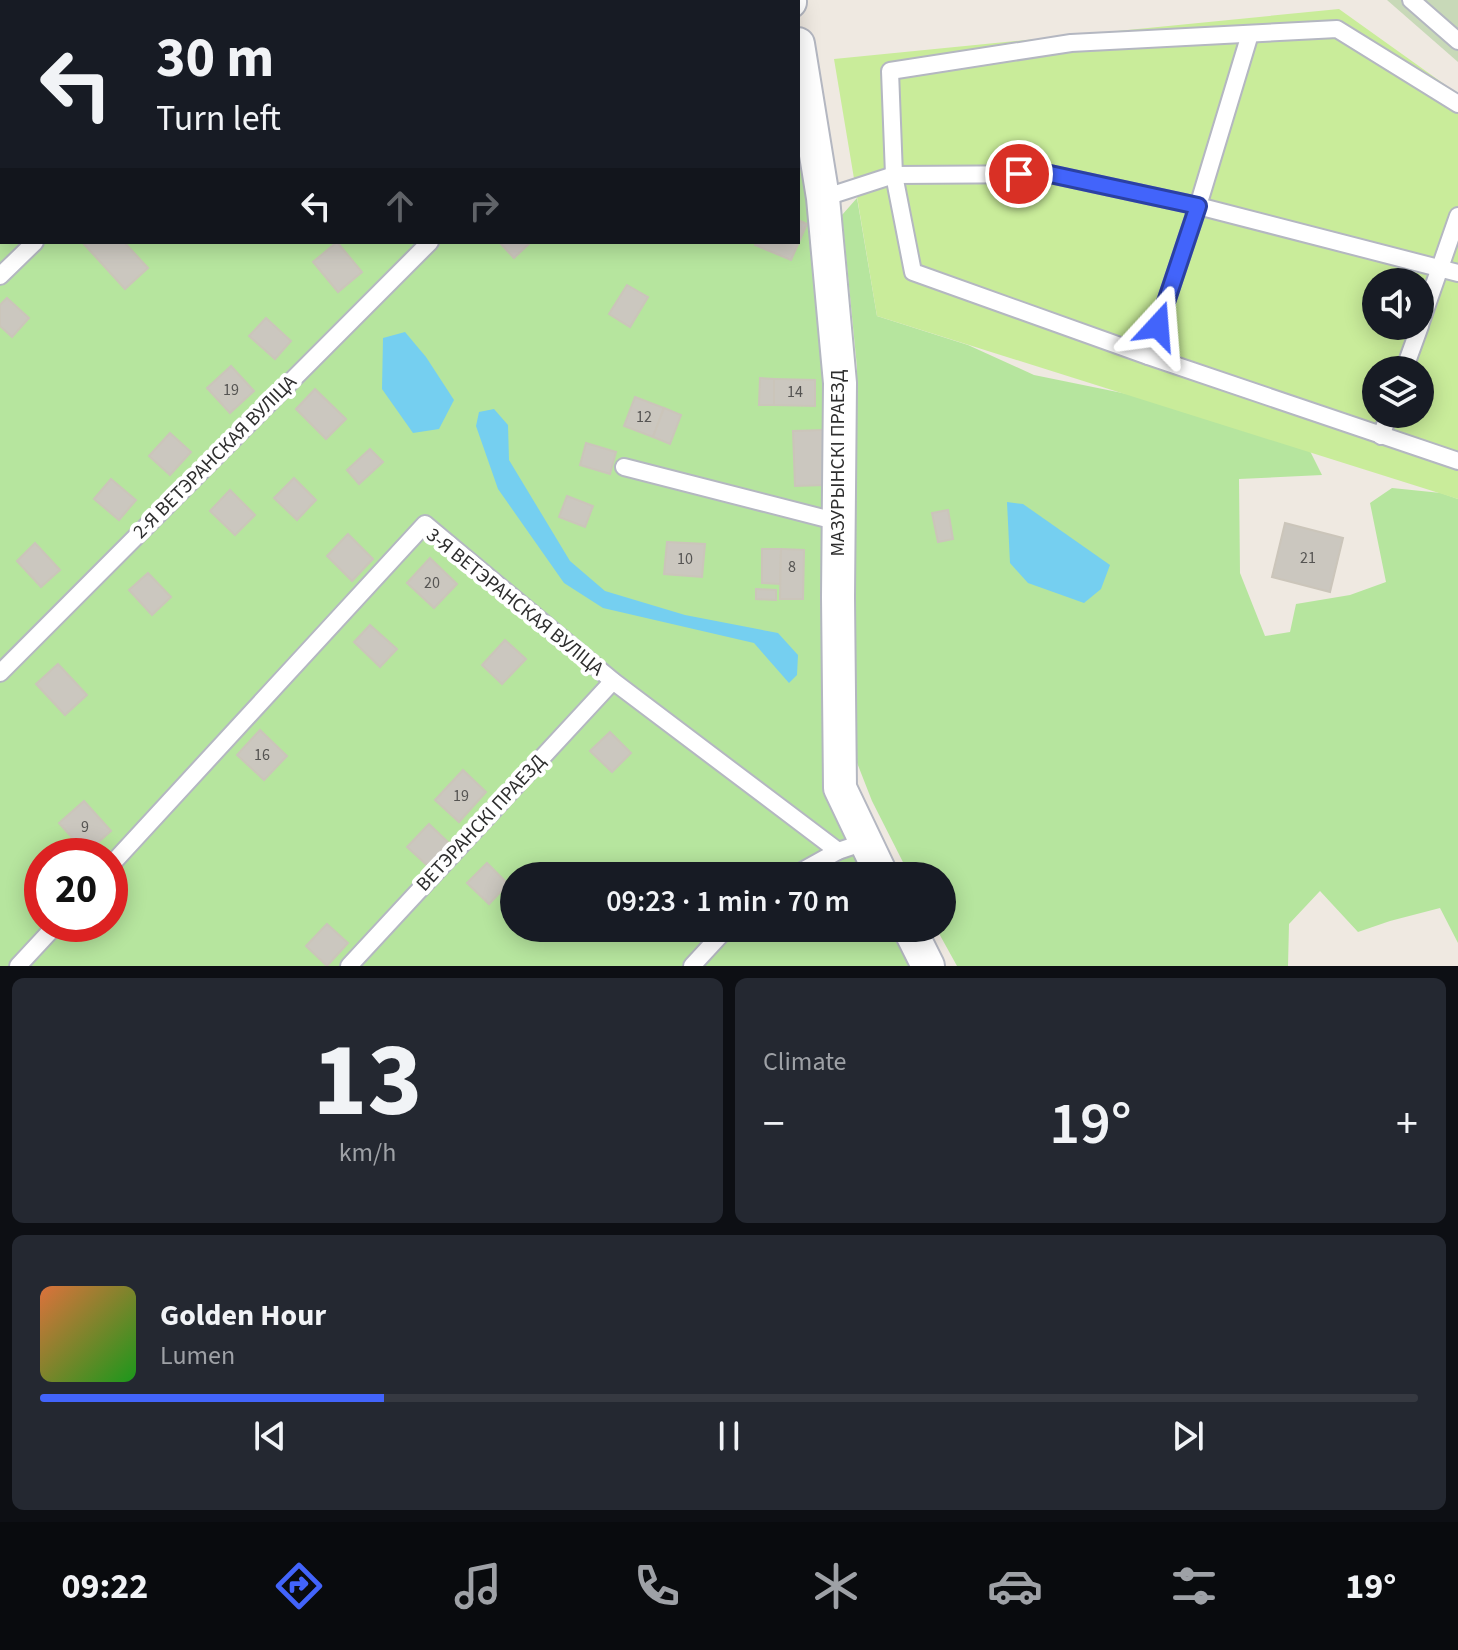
<!DOCTYPE html>
<html lang="en">
<head>
<meta charset="utf-8">
<style>
  body { margin:0; font-family:"Source Sans 3",sans-serif; background:#242831; color:#f1f3f6; height:100vh; display:flex; flex-direction:column; font-size:30px; white-space:nowrap }
  * { box-sizing:border-box; margin:0 }
  p { font-size:26px; color:#9ea1a6 }
  .icon { flex:none; width:44px; height:44px; fill:none; stroke:currentColor; stroke-width:2; stroke-linecap:round; stroke-linejoin:round }
  .map { position:relative; height:966px; overflow:hidden }
  .side { display:flex; flex-direction:column; gap:12px; padding:12px; background:#0d0f14; flex:1 }
  .side>* { flex:none }
  .banner { position:absolute; left:0px; top:0px; width:800px; height:244px; box-shadow:0 4px 20px #0003; background:#171b24; color:#f1f3f6; overflow:hidden }
  .fabs { position:absolute; left:1362px; top:268px; display:grid; gap:16px }
  .fabs a { display:grid; place-items:center; width:72px; height:72px; border-radius:50%; background:#171b24; box-shadow:0 4px 20px #0003; font-size:40px }
  .speed { position:absolute; left:24px; top:838px; display:flex; gap:16px; font-size:40px; font-weight:700; text-align:center }
  .speed>* { display:grid; place-content:center; width:104px; height:104px; border-radius:50%; background:#171b24; box-shadow:0 4px 20px #0003; line-height:1 }
  .speed .limit { border:12px solid #d22; background:#fff; color:#111 }
  .pin { position:absolute; display:grid; place-items:center; width:68px; height:68px; color:#fff; margin:-34px; border:4px solid #fff; border-radius:50%; box-shadow:0 2px 8px #0007 }
  .me { position:absolute; width:88px; margin:-44px; rotate:19deg; stroke-linejoin:round; filter:drop-shadow(0 0 6px #0008) }
  .turn { display:flex; align-items:center; gap:28px; height:168px; padding:0 24px; font-size:36px }
  .turn .icon { width:104px; height:104px; stroke-width:2.5 }
  .turn b { display:block; font-size:56px; line-height:68px }
  .lanes { display:flex; align-items:center; height:76px; padding:0 24px; background:#0003; justify-content:center; gap:40px; direction:ltr }
  .lanes .off { opacity:.35 }
  .big { font-size:60px; font-weight:600; line-height:1.1 }
  .side .tile { flex:1; display:flex; flex-direction:column; justify-content:center; gap:12px; min-width:0; padding:0 28px; border-radius:12px; background:#242831 }
  .side .dial { align-items:center; gap:0 }
  .dial b { font-size:104px; line-height:1 }
  .song { display:flex; align-items:center; gap:24px }
  .cover { width:96px; height:96px; border-radius:12px; background:linear-gradient(135deg,hsl(20 70% 55%),hsl(120 70% 35%)) }
  .played { height:8px; border-radius:4px; background:linear-gradient(90deg,#4264fb 25%,#363941 25%) }
  .keys { display:flex; justify-content:space-around; direction:ltr }
  .heat { display:flex; justify-content:space-between; align-items:center; font-size:44px; direction:ltr }
  .side .tiles { flex:1; display:grid; gap:12px; grid-template-columns:1fr 1fr }
  .tile:last-child { grid-column:span 2 }
  .trip { position:absolute; left:500px; top:862px; width:456px; height:80px; border-radius:40px; background:#171b24; box-shadow:0 4px 20px #0003; font-weight:600; line-height:80px; text-align:center }
  .menu { display:flex; height:128px; justify-content:space-around; align-items:center; background:#090b0e; color:#9ea1a6 }
  .menu .icon { width:56px; height:56px }
  .menu .active { color:#4264fb }
  .menu b { font-size:36px; color:#f1f3f6 }
  .map>svg:first-child { display:block }
  .green { fill:#b6e59e; fill-rule:evenodd }
  .cemetery { fill:#c8d9b8 }
  .pitch { fill:#c9ec9a; fill-rule:evenodd }
  .water { fill:#75cff0 }
  .building { fill:#cbc7bf; stroke:#cbc5ba; stroke-width:2 }
  .lines { fill:none; stroke-linecap:round; stroke-linejoin:round }
  .service-casing { stroke:#b4b7c1; stroke-width:20 }
  .minor-casing { stroke:#b4b7c1; stroke-width:36 }
  .service { stroke:#fff; stroke-width:16 }
  .minor { stroke:#fff; stroke-width:32 }
  .route-casing { stroke:#2b41a3; stroke-width:20 }
  .route { stroke:#4264fb; stroke-width:14 }
  .labels { text-anchor:middle; dominant-baseline:central; stroke-width:8; stroke-linejoin:round; paint-order:stroke }
  .number-label { font-size:16px; fill:#555452 }
  .street-label { font-size:20px; fill:#2e2e2e; stroke:#fff }
</style>
</head>
<body>
<div class="map">
<svg width="1458" height="966" viewBox="0 0 1458 966">
  <rect width="100%" height="100%" fill="#efe9e1"/>
  <g class="green">
    <path d="M0,0H777V2H2V242H798V115L832,385L835,788L865,876H514V928H888L910,966H0ZM42,856H110V924H42Z"/>
    <path d="M857,198L877,316L968,345L1034,375L1299,429L1322,475L1239,479L1240,573L1265,636L1290,632L1296,604L1350,595L1386,582L1370,503L1392,488L1441,493L1458,499V943L1440,908L1390,921L1358,932L1320,891L1289,924L1288,966H957L936,928H942V876H910L872,801L854,755L857,367L842,215Z"/>
  </g>
  <path class="cemetery" d="M1387,0H1458V62Z"/>
  <path class="pitch" d="M1339,9L1458,94V499L877,316L834,59ZM1376,282H1420V326H1376ZM1376,370H1420V414H1376Z"/>
  <g class="water">
    <path d="M405,332L426,357L454,400L439,429L413,433L382,389L383,338Z"/>
    <path d="M494,409L508,425L509,460L570,561L605,591L685,615L778,633L798,655L797,675L789,683L754,643L603,608L564,583L498,489L476,426L479,412Z"/>
    <path d="M1007,502L1023,504L1110,565L1101,589L1084,603L1028,583L1010,563Z"/>
  </g>
  <g class="building">
    <path d="M798,220L807,224L791,260L755,245L756,242H798Z"/>
    <path d="M82,242H124L148,268L125,289Z"/>
    <path d="M337,242L362,272L338,292L313,262Z"/>
    <path d="M499,242H531L514,258Z"/>
    <path d="M627,285L648,297L630,327L609,314Z"/>
    <path d="M7,298L29,318L12,337L0,326V305Z"/>
    <path d="M266,318L291,341L275,359L249,336Z"/>
    <path d="M231,366L254,391L230,413L207,388Z"/>
    <path d="M760,378L774,379V405H759Z"/>
    <path d="M774,379L815,380V406L774,405Z"/>
    <path d="M315,389L346,419L326,439L296,409Z"/>
    <path d="M635,397L664,408L653,437L624,426Z"/>
    <path d="M664,408L681,415L670,444L653,437Z"/>
    <path d="M824,430L825,485L795,486L793,431Z"/>
    <path d="M170,433L191,452L170,475L149,456Z"/>
    <path d="M586,443L616,452L610,474L580,465Z"/>
    <path d="M370,449L383,462L359,484L347,470Z"/>
    <path d="M294,478L316,500L297,520L274,498Z"/>
    <path d="M111,479L136,500L119,520L94,499Z"/>
    <path d="M230,490L255,515L235,535L210,511Z"/>
    <path d="M567,496L593,506L585,527L559,517Z"/>
    <path d="M948,510L953,539L938,542L932,513Z"/>
    <path d="M1285,523L1343,538L1330,592L1272,577Z"/>
    <path d="M348,534L373,559L352,581L327,556Z"/>
    <path d="M667,542L705,544L702,577L664,574Z"/>
    <path d="M35,543L60,570L41,587L17,561Z"/>
    <path d="M762,549H781L780,584L762,583Z"/>
    <path d="M781,549L804,550L803,599H780Z"/>
    <path d="M430,558L457,584L434,608L407,583Z"/>
    <path d="M148,573L171,597L152,615L129,590Z"/>
    <path d="M756,589L776,590V600L756,599Z"/>
    <path d="M370,625L397,649L380,667L354,642Z"/>
    <path d="M505,640L526,659L502,684L482,665Z"/>
    <path d="M58,664L87,695L65,715L36,684Z"/>
    <path d="M260,730L287,756L264,780L237,755Z"/>
    <path d="M610,732L631,753L612,772L590,751Z"/>
    <path d="M463,770L486,792L459,822L435,800Z"/>
    <path d="M84,801L111,831L86,853L59,823Z"/>
    <path d="M429,824L450,844L429,867L407,847Z"/>
    <path d="M487,863L508,884L489,904L467,883Z"/>
    <path d="M327,924L348,943L327,966L306,946Z"/>
  </g>
  <g class="lines">
    <defs>
      <g id="service">
        <path d="M1411,0L1458,41"/>
        <path d="M97,2L99,0"/>
        <path d="M281,2L283,0"/>
        <path d="M670,2L672,0"/>
        <path d="M0,50L2,52"/>
        <path d="M0,101L2,99"/>
        <path d="M1458,104L1337,29L1071,43L890,71L894,175L913,272L1148,356L1458,461"/>
        <path d="M823,198L894,175L1050,174L1198,206L1458,273"/>
        <path d="M0,276L35,242"/>
        <path d="M1420,325L1458,216"/>
        <path d="M1148,356L1198,206L1250,34"/>
        <path d="M1404,370L1420,326"/>
        <path d="M1381,436L1389,414"/>
        <path d="M624,467L839,522"/>
        <path d="M0,673L430,242"/>
        <path d="M110,866L425,524L613,681L838,851L865,842"/>
        <path d="M793,876L838,851"/>
        <path d="M18,966L57,924"/>
        <path d="M349,966L613,681"/>
        <path d="M692,966L727,928"/>
      </g>
      <g id="minor">
        <path d="M789,0L790,2"/>
        <path d="M798,44L823,198L840,383L838,597L840,788L882,876"/>
        <path d="M909,928L928,966"/>
      </g>
    </defs>
    <use href="#service" class="service-casing"/>
    <use href="#minor" class="minor-casing"/>
    <use href="#service" class="service"/>
    <use href="#minor" class="minor"/>
  </g>
  <g class="lines">
    <defs>
      <path id="route" d="M1019,174H1050L1198,206L1158,326"/>
    </defs>
    <use href="#route" class="route-casing"/>
    <use href="#route" class="route"/>
  </g>
  <g class="labels">
    <g class="number-label">
      <text x="231" y="390">19</text>
      <text x="795" y="392">14</text>
      <text x="644" y="417">12</text>
      <text x="1308" y="558">21</text>
      <text x="685" y="559">10</text>
      <text x="792" y="567">8</text>
      <text x="432" y="583">20</text>
      <text x="262" y="755">16</text>
      <text x="461" y="796">19</text>
      <text x="85" y="827">9</text>
    </g>
    <g class="street-label">
      <text transform="translate(215 457) rotate(-45)">2-Я ВЕТЭРАНСКАЯ ВУЛІЦА</text>
      <text transform="translate(838 463) rotate(-90)">МАЗУРЫНСКІ ПРАЕЗД</text>
      <text transform="translate(515 602) rotate(39)">3-Я ВЕТЭРАНСКАЯ ВУЛІЦА</text>
      <text transform="translate(481 823) rotate(-47)">ВЕТЭРАНСКІ ПРАЕЗД</text>
    </g>
  </g>
</svg>
<div class="fabs">
<a><svg class="icon" aria-label="sound" viewBox="0 0 24 24"><path d="M4 9h4l5-4v14l-5-4H4zM17 9q2 3 0 6"/></svg></a>
<a><svg class="icon" aria-label="layers" viewBox="0 0 24 24"><path d="M12 4l9 5-9 5-9-5zM3 14l9 5 9-5"/></svg></a>
</div>
<div class="speed"><div class="limit">20</div></div>
<div class="pin" style="left:1019px;top:174px;background:#d93025"><svg class="icon" aria-label="arrive" viewBox="0 0 24 24"><path d="M6 21V4h12l-3 4 3 4H6"/></svg></div>
<svg class="me" style="left:1158px;top:326px" viewBox="-20 -20 40 40"><path d="M0-17L14 15 0 8-14 15z" fill="#4264fb" stroke="#fff" stroke-width="4"/></svg>
<div class="trip">09:23 · 1 min · 70 m</div>
<div class="banner">
<div class="turn"><svg class="icon" aria-label="left" viewBox="0 0 24 24"><path d="M17 20v-9H6M10 6l-5 5 5 5"/></svg><div><b>30 m</b>Turn left</div></div>
<div class="lanes"><svg class="icon" aria-label="left" viewBox="0 0 24 24"><path d="M17 20v-9H6M10 6l-5 5 5 5"/></svg><svg class="icon off" aria-label="ahead" viewBox="0 0 24 24"><path d="M12 20V5M6 11l6-6 6 6"/></svg><svg class="icon off" aria-label="right" viewBox="0 0 24 24"><path d="M7 20v-9h11M14 6l5 5-5 5"/></svg></div>
</div>
</div>
<section class="side">
<div class="tiles">
<div class="tile dial"><b>13</b><p>km/h</p></div>
<div class="tile"><p>Climate</p>
<div class="heat"><a>−</a><b class="big">19°</b><a>+</a></div>
</div>
<div class="tile">
<div class="song"><i class="cover"></i><div><b>Golden Hour</b><p>Lumen</p></div></div>
<div class="played"></div>
<div class="keys"><svg class="icon" aria-label="previous" viewBox="0 0 24 24"><path d="M18 5L8 12l10 7zM5 5v14"/></svg><svg class="icon" aria-label="pause" viewBox="0 0 24 24"><path d="M8 5v14M16 5v14"/></svg><svg class="icon" aria-label="next" viewBox="0 0 24 24"><path d="M6 5l10 7-10 7zM19 5v14"/></svg></div>
</div>
</div>
</section>
<nav class="menu">
<b>09:22</b>
<svg class="icon active" aria-label="directions" viewBox="0 0 24 24"><path d="M12 3l9 9-9 9-9-9zM9 14v-3h6M13 9l2 2-2 2"/></svg>
<svg class="icon" aria-label="music" viewBox="0 0 24 24"><path d="M9 18V5l10-2v13"/><circle cx="6" cy="18" r="3"/><circle cx="16" cy="16" r="3"/></svg>
<svg class="icon" aria-label="phone" viewBox="0 0 24 24"><path d="M5 4h4l2 5-3 2q2 4 5 5l2-3 5 2v4C11 20 4 13 5 4z"/></svg>
<svg class="icon" aria-label="climate" viewBox="0 0 24 24"><path d="M12 3v18M4 7l16 10M4 17L20 7"/></svg>
<svg class="icon" aria-label="car" viewBox="0 0 24 24"><path d="M5 17H2v-5l4-1 3-4h7l3 4 3 1v5h-3M9 17h6M6 11h13"/><circle cx="7" cy="17" r="2"/><circle cx="17" cy="17" r="2"/></svg>
<svg class="icon" aria-label="filters" viewBox="0 0 24 24"><path d="M4 7h16M4 17h16"/><circle cx="9" cy="7" r="2"/><circle cx="15" cy="17" r="2"/></svg>
<b>19°</b>
</nav>
</body>
</html>
